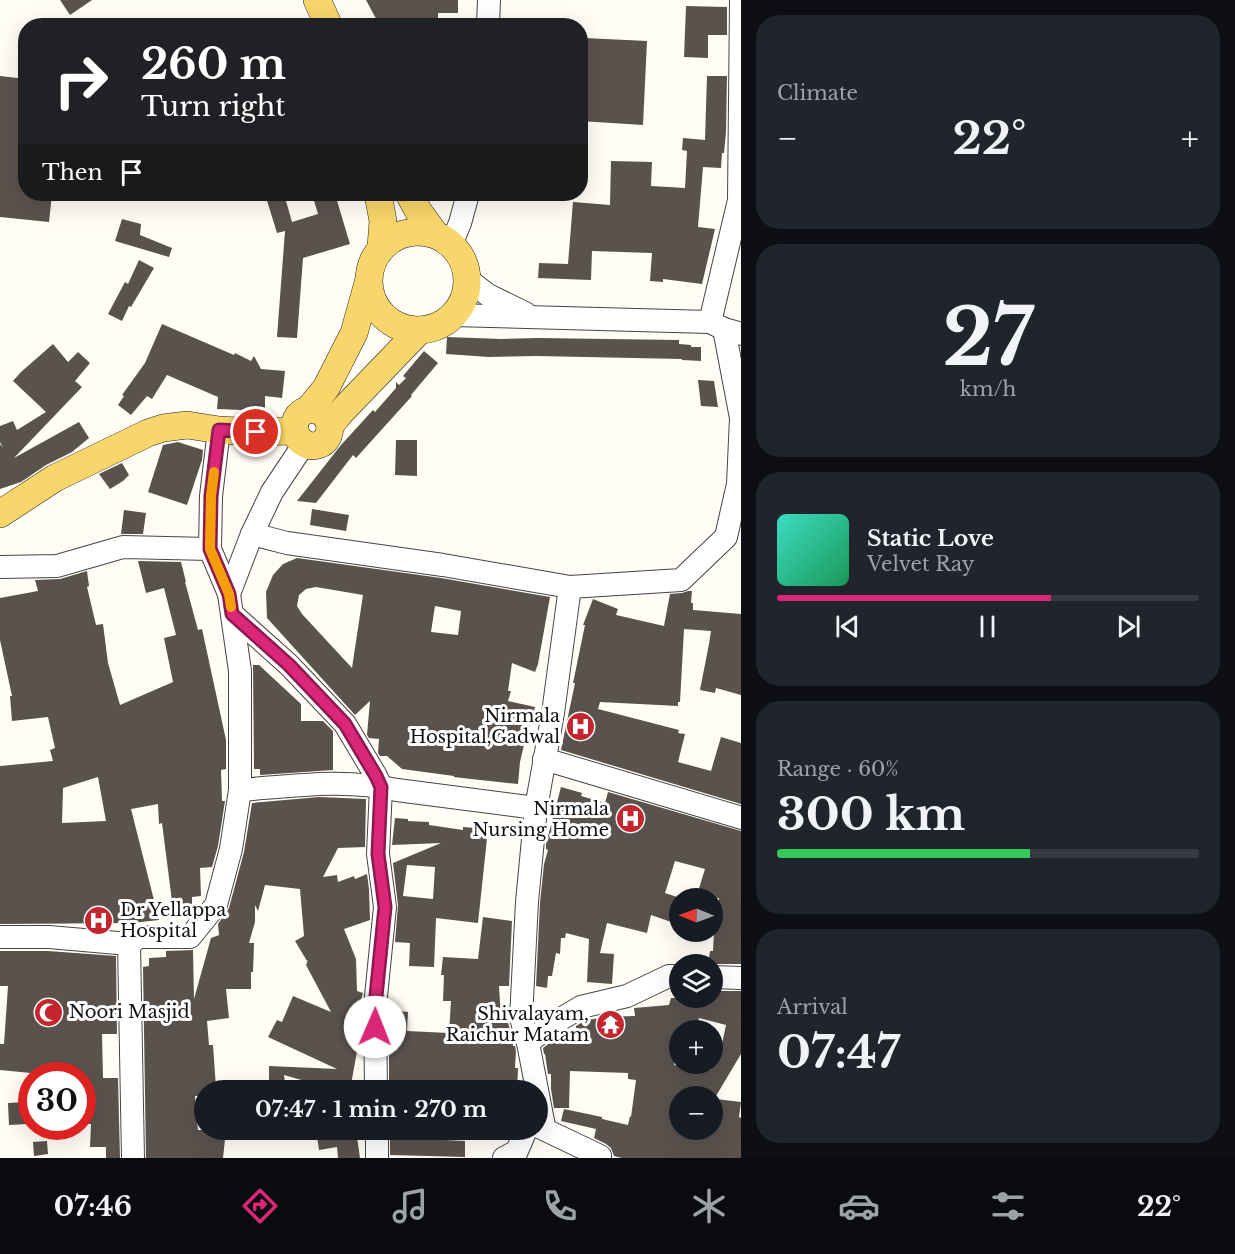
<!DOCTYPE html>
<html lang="en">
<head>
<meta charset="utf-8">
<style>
  body { margin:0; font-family:"Libre Baskerville",serif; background:#20242c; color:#f1f3f6; height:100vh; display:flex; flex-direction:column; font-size:22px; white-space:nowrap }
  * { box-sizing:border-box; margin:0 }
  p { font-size:20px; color:#9ea1a6 }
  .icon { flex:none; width:33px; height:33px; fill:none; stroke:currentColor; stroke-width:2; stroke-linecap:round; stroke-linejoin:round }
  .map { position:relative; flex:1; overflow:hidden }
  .drawer { display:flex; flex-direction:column; gap:15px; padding:15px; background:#0d0f14; width:494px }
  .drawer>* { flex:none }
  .top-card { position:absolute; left:18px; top:18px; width:570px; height:183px; border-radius:24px; box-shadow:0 6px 24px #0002; background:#202124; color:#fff; overflow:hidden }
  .needle { width:39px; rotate:271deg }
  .buttons { position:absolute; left:669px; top:888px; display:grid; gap:12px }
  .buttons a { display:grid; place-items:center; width:54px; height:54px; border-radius:50%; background:#171b24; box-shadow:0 6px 24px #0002; font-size:30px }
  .speed { position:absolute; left:18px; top:1062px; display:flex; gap:12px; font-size:30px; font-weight:700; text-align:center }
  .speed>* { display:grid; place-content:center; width:78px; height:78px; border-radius:50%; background:#171b24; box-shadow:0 6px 24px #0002; line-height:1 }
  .speed .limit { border:9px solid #d22; background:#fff; color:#111 }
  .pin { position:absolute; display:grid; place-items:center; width:51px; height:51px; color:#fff; margin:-26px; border:3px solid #fff; border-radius:50%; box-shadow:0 2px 6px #0007 }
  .me { position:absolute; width:66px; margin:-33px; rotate:1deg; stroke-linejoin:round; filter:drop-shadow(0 0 4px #0008) }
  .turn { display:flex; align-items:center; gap:21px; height:126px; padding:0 24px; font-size:27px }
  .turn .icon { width:78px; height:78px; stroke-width:2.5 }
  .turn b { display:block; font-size:42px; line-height:51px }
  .then { display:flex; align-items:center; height:57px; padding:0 24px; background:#0003; gap:12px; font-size:22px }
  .big { font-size:45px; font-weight:700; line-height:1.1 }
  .drawer .widget { flex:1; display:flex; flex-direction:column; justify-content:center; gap:9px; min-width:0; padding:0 21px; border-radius:24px; background:#20242c }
  .drawer .dial { align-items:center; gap:0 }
  .dial b { font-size:78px; line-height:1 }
  .song { display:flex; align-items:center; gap:18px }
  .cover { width:72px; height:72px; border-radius:9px; background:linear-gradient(135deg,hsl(170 70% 55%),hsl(150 70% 35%)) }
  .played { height:6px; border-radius:3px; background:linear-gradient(90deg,#db2777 65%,#363941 65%) }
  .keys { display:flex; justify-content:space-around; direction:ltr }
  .heat { display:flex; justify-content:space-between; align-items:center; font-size:33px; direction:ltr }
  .charge { height:9px; border-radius:4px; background:linear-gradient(90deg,#34c759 60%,#363941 0) }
  .trip { position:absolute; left:194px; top:1080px; width:354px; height:60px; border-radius:30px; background:#171b24; box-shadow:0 6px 24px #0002; font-weight:700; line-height:60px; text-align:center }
  .menu { display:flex; height:96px; justify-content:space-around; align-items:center; background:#090b0e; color:#9ea1a6 }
  .menu .icon { width:42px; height:42px }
  .menu .selected { color:#db2777 }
  .menu b { font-size:27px; color:#f1f3f6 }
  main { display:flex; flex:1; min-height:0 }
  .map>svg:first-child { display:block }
  .building { fill:#5a524d; fill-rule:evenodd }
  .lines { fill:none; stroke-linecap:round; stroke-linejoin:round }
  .minor-casing { stroke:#444; stroke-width:24 }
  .major-casing { stroke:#222; stroke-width:28 }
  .minor { stroke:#fff; stroke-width:22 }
  .major { stroke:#f9d66b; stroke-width:27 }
  .route-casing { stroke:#8e194d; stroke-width:15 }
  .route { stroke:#db2777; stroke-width:10 }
  .slow { stroke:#f59e0b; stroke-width:10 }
  .labels { text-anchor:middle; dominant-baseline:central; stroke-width:6; stroke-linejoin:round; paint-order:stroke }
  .poi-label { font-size:18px; fill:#111; stroke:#fff; text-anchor:end }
</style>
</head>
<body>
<main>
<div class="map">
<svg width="742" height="1158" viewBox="0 0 742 1158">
  <rect width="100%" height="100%" fill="#fffdf5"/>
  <g class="building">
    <path d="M60,0H92L70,15Z"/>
    <path d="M366,0H458V13H438V26H380Z"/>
    <path d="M686,6L727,7V35H708V58L684,57Z"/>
    <path d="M585,38L647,41L643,125L580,121Z"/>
    <path d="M0,76L26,79V194H52L49,222L0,217Z"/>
    <path d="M707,76H727L726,132L724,153H722L721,168L703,167L698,227L715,229L702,284L663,279V282L650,281L652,253L592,251L591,280L538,278L539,263L568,264L573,202L610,205L611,161L652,162L651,186L685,188L687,151L682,150L683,138L705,140Z"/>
    <path d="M265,194H284L292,222L318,214L312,194H335L350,244L303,258L297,338L277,337L285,231L277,233Z"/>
    <path d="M122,219L141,224L140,235L172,248L169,257L115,241Z"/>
    <path d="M139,260L154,268L131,307L129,306L122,321L108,314L125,282L128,284Z"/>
    <path d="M162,324L234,355L235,353L251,361L254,356L261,369L285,371L282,398L265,396V411H242V410L217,409L218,397L167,375L152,399L147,396L131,415L118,405L124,396L122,395L145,363Z"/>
    <path d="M447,337L501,339L538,338L679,340V344L691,345V347H701V361L682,360V359L537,356L489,357L446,354Z"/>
    <path d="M53,344L68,362L78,352L90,363L75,381L82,387L14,458L79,422L89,438L72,452L46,465L21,482L0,489V444L3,448L0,442V426L13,421L17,430L46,412L13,381L21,372Z"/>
    <path d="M424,351L438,363L411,395L412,396L356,458L353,455L316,503L297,501L341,445L373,410L375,412L396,388V382L399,385L406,378L403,376Z"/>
    <path d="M698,380L714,381L718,407L701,406Z"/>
    <path d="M396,440H417V476L395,475Z"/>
    <path d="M178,442L203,450L202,460L187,505L148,492L163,445Z"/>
    <path d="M122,463L129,475L123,481L110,489L99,474Z"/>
    <path d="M312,509L349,515L346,531L310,525Z"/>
    <path d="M124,510L146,513L143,534H121Z"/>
    <path d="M297,558L441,578L550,597L538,664L535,672L512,663L508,691H511L508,701L535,707L529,729L528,728L520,762L518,784L471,779L454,777V776L402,769L387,756H380L378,753L379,739L369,738L367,735L370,701L355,715L267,618L266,592L273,575L283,564ZM316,587L363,595L352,668L302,614L297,606L299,595L306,589ZM435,606L461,611L458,635L431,632Z"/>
    <path d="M138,561L181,562L186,582H185L198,630L202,629L226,740V769L221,770L222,801H225L218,846L212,867L200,868L201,896L192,897V909H173L162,823L159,824L158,804L131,809L159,920L132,923L0,924V766L53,761L50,750L55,748L48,717L12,721L10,696H12L0,640V598L38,591L35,580L60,579L87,571L89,586L87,587L96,625L103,624L108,663L120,705L173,682L164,638L176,635L164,588L146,593ZM98,777L106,821L62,823L63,788Z"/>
    <path d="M688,591H692L691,603H693V610L741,614V695L716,688L715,693L700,690L709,644L711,631L684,629L680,702H678V706L600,702L598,709L679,730L678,733L685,734L678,762L711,771L721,737L741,743V804L561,750L575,683H573L585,625H583L593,599L618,609L616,615L664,626L670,594L682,593Z"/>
    <path d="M253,665H259L301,704V721H323L333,731V770L260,775V769H254Z"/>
    <path d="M561,787L582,793L581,796L605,803L608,792L741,831V964H708L710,951H713L714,932H715L719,898H696L705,869L675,861L665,893L680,898V925L651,915L647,933L607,923L600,953L614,954L612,984L587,982L589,939L566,933L565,938H561L560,954L556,953L552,976H548L547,988L536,986L540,903L544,864L548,850L546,849V844Z"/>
    <path d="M319,797L366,799L365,847L338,848L323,877L337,875L338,882L354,876L355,879L367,874L369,889L370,920L344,929L356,959L357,991L363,993L357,1011H362V1024L350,1090L312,1083L284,1075L286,1090H269V1066L337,1069L268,1037L277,1020L282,1022L293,996L331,1012L306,965L308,960L307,961L295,941L304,936L300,889L265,885L258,911L255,905V922L249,943H254L253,972H251V989H226L229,1018L207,1021L209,1045H213L216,1088L205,1089L204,1096H195L198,1130H226L223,1158H146L143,967L149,966V958L166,957V951L193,950L194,999L211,938L219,935L218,924L229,908L244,852L252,803Z"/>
    <path d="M395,818L408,819V821L429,822V825L463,830V827L488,829L478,923L436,918L434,967L409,966L410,943L395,942L398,905L393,863L441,843L392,845ZM407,865L435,867L433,899L403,896Z"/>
    <path d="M483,917L512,921L509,986H499L501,1019L508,1023L512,1036L513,1046H515L516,1051L515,1068H518L517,1090H389V1010L408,1012L407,1031L449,1033L451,1001H443L444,975H441L443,957L478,959Z"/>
    <path d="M0,951H48L116,956L117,1034H102L103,1078H118L120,1158H106V1147H90L91,1124H82V1073L62,1076L0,1070V1044H4L8,986H0Z"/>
    <path d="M712,991H741V1054L716,1096H680V1130H712L716,1099L741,1102L739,1117L741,1118V1158H622L614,1156L611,1148L606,1144L594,1138L596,1129L561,1121L564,1109L602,1117V1119L628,1125L630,1116L631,1117L636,1080L628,1079V1073L570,1071L569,1108H554L551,1089V1074H548L545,1054H544L543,1048L560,1035H576V1026L586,1020L601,1018V1017L635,1016L634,1008L669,1005L671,998H712ZM699,1018L726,1025L719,1058H713L711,1070L674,1065L677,1037L680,1038V1030H696Z"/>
    <path d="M27,1102L28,1124L9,1125L8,1103Z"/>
    <path d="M316,1130H356L360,1158H338L337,1147L319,1150Z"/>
    <path d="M390,1130H445V1140L465,1141V1157L390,1155Z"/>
    <path d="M47,1141L48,1154L34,1156L33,1142Z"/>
  </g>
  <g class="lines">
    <defs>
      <g id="minor">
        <path d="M488,26L489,0"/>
        <path d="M451,245L460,223L468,194"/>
        <path d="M467,279L488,295L525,313"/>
        <path d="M453,315L710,322L724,329L742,334"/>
        <path d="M710,322L739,200L741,0"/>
        <path d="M304,444L272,492L252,534L287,543L443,565L570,587L681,580L726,537L738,484L741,418L724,329"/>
        <path d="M252,534L229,594L240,671V790C292,786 345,778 397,790L536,808L553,713L570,587"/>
        <path d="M210,549L211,496L219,430"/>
        <path d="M0,567L57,566L123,547L210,549L229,594"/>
        <path d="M232,614L289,665L345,724L376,776L381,787L378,854L385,907L375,1006L376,1090"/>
        <path d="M544,759L742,818"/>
        <path d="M536,808L527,902L521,1018L528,1043L549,1026L581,1007L627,996L669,976H680"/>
        <path d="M0,937H49L129,944L139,937H190L216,905L231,849L240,790"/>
        <path d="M129,944L133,1158"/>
        <path d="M712,977L742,978"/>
        <path d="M528,1043L544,1126L537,1124"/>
        <path d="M537,1126L600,1156V1158"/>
        <path d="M377,1158V1130"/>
        <path d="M504,1158L517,1151L526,1130"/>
      </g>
      <g id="major">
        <path d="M317,0L329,26"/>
        <path d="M378,194L383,221L381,247"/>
        <path d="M409,194L419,212L435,234"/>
        <circle cx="418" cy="281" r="49"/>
        <path d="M308,410L326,388L354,333L368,283"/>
        <path d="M330,426C323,397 287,410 296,434C298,439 301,442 306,444C313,448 323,445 327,438C330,434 329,429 331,425C333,421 337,417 340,413L420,330"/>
        <path d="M0,514L55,478L148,433L163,428L187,425L219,430L256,432L295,431"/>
      </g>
    </defs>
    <use href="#minor" class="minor-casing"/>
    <use href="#major" class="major-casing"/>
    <use href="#minor" class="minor"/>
    <use href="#major" class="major"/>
  </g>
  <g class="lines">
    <defs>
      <path id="route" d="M256,432L219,430L211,496L210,549L229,594L232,614L289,665L345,724L376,776L381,787L378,854L385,907L375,1006V1027"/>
    </defs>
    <use href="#route" class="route-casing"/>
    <use href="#route" class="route"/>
    <path class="slow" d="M214,472L211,496L210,549L229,594L231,607"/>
  </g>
  <defs>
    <symbol id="hospital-disc" viewBox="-11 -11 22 22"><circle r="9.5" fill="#c4262e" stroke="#fff"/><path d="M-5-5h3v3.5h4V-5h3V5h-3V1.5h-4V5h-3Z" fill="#fff"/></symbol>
    <symbol id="mosque-disc" viewBox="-11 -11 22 22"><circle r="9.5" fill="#c4262e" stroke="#fff"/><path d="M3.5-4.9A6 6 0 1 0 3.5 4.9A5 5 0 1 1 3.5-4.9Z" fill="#fff"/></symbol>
    <symbol id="temple-disc" viewBox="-11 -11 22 22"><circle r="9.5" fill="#c4262e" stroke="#fff"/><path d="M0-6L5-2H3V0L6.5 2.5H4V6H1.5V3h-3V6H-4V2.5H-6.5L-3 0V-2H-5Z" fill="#fff"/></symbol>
  </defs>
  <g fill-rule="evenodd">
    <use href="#hospital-disc" x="564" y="710" width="33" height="33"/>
    <use href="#hospital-disc" x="614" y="802" width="33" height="33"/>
    <use href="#hospital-disc" x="82" y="904" width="33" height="33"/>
    <use href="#mosque-disc" x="32" y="996" width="33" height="33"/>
    <use href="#temple-disc" x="594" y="1008" width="33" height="33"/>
  </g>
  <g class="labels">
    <g class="poi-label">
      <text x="560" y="716">Nirmala<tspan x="560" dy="21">Hospital,Gadwal</tspan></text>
      <text x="609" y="809">Nirmala<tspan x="609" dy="21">Nursing Home</tspan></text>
      <text x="120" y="910" text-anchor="start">Dr Yellappa<tspan x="120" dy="21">Hospital</tspan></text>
      <text x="69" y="1012" text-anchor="start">Noori Masjid</text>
      <text x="589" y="1014">Shivalayam,<tspan x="589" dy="21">Raichur Matam</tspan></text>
    </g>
  </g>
</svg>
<div class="buttons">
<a><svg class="needle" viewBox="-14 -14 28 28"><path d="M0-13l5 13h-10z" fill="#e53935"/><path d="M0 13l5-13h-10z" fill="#9ea1a6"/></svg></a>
<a><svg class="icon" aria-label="layers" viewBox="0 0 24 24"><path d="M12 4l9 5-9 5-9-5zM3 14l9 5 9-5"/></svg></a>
<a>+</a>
<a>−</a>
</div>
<div class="speed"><div class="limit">30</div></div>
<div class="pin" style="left:256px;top:432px;background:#d93025"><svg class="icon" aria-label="arrive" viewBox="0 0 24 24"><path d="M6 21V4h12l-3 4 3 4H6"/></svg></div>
<svg class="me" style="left:375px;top:1027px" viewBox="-20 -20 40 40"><circle r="19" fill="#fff"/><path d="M0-13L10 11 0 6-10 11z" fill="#db2777"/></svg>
<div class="trip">07:47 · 1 min · 270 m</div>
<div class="top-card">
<div class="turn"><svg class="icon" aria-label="right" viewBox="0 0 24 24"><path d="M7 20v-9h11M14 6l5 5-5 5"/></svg><div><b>260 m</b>Turn right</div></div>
<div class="then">Then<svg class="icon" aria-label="arrive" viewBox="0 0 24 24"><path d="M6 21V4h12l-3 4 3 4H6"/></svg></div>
</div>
</div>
<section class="drawer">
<div class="widget"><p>Climate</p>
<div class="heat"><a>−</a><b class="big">22°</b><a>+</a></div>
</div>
<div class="widget dial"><b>27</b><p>km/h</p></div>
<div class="widget">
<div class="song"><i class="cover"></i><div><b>Static Love</b><p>Velvet Ray</p></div></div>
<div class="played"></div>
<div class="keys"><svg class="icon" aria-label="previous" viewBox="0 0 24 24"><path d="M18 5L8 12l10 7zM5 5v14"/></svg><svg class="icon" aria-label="pause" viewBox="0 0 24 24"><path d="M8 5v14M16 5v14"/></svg><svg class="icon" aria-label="next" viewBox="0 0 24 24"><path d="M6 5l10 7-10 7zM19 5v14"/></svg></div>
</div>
<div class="widget"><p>Range · 60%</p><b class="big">300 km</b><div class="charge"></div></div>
<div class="widget"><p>Arrival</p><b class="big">07:47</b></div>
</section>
</main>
<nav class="menu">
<b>07:46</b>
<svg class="icon selected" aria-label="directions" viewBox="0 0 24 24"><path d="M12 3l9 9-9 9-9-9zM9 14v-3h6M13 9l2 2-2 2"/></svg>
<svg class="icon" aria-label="music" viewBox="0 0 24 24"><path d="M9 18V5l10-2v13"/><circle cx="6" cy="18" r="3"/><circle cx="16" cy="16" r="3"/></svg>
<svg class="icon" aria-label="phone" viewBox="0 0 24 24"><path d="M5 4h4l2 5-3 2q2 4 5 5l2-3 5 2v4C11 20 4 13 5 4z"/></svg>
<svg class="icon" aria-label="climate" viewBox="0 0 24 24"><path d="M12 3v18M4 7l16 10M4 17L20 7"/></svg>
<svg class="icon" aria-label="car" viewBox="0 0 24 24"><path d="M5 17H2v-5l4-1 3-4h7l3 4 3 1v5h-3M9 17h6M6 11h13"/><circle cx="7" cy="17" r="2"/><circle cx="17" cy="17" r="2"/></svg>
<svg class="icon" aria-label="filters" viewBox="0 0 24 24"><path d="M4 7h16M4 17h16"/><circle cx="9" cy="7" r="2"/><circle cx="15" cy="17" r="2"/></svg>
<b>22°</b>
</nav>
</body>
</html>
